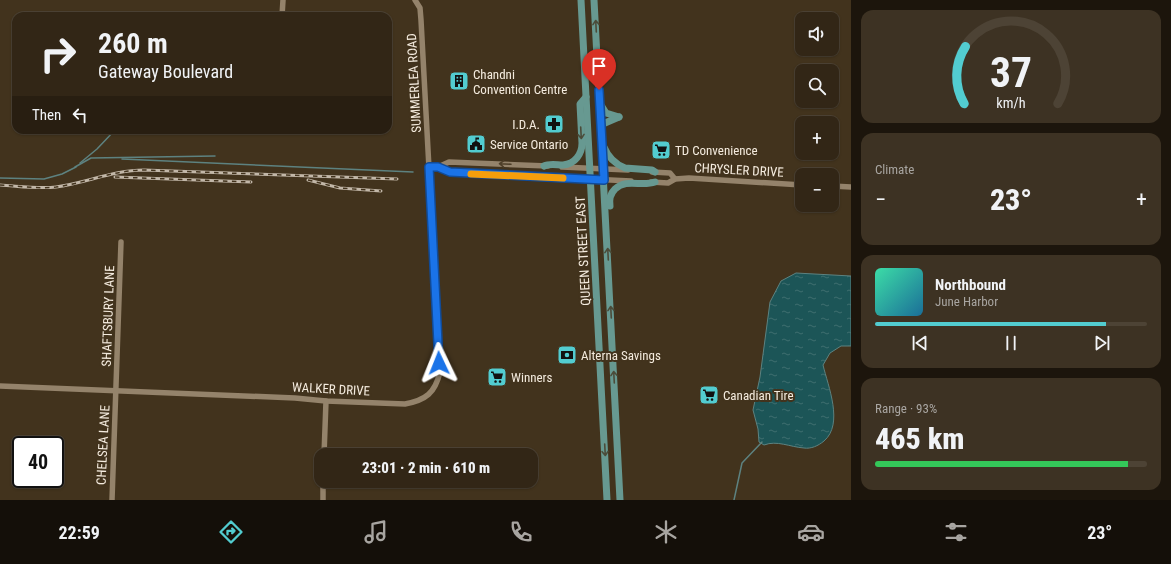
<!DOCTYPE html>
<html lang="en">
<head>
<meta charset="utf-8">
<style>
  body { margin:0; font-family:"Roboto Condensed",sans-serif; background:#3d3223; color:#f1f3f6; height:100vh; display:flex; flex-direction:column; font-size:15px; white-space:nowrap }
  * { box-sizing:border-box; margin:0 }
  p { font-size:13px; color:#a8a5a1 }
  .icon { flex:none; width:22px; height:22px; fill:none; stroke:currentColor; stroke-width:2; stroke-linecap:round; stroke-linejoin:round }
  .map { position:relative; flex:1; overflow:hidden }
  .details { display:flex; flex-direction:column; gap:10px; padding:10px; background:#1c150c; width:320px }
  .details>* { flex:none }
  .guide { position:absolute; left:12px; top:12px; width:380px; height:122px; border-radius:12px; box-shadow:0 1px 3px #0004,0 0 0 1px #4d4335; background:#322616; color:#f1f3f6; overflow:hidden }
  .fabs { position:absolute; left:795px; top:12px; display:grid; gap:8px }
  .fabs a { display:grid; place-items:center; width:44px; height:44px; border-radius:8px; background:#322616; box-shadow:0 1px 3px #0004,0 0 0 1px #4d4335; font-size:20px }
  .speed { position:absolute; left:12px; top:436px; display:flex; gap:8px; font-size:20px; font-weight:700; text-align:center }
  .speed>* { display:grid; place-content:center; width:52px; height:52px; border-radius:50%; background:#322616; box-shadow:0 1px 3px #0004,0 0 0 1px #4d4335; line-height:1 }
  .speed .limit { border:2px solid #111; border-radius:6px; background:#fff; color:#111 }
  .pin { position:absolute; display:grid; place-items:center; width:34px; height:34px; color:#fff; margin:-41px -17px; border-radius:50% 50% 50% 0; rotate:-45deg; box-shadow:0 0 4px #0007 }
  .pin .icon { rotate:45deg }
  .me { position:absolute; width:44px; margin:-22px; rotate:358deg; stroke-linejoin:round; filter:drop-shadow(0 0 3px #0008) }
  .turn { display:flex; align-items:center; gap:14px; height:84px; padding:0 20px; font-size:18px }
  .turn .icon { width:52px; height:52px; stroke-width:2.5 }
  .turn b { display:block; font-size:28px; line-height:34px }
  .then { display:flex; align-items:center; height:38px; padding:0 20px; background:#0003; gap:8px; font-size:15px }
  .big { font-size:30px; font-weight:800; line-height:1.1 }
  .details .widget { flex:1; display:flex; flex-direction:column; justify-content:center; gap:6px; min-width:0; padding:0 14px; border-radius:12px; background:#3d3223 }
  .details .dial { align-items:center; gap:0 }
  .dial svg { height:104px; overflow:visible; fill:none; stroke:#4d4335; stroke-width:7; stroke-linecap:round; text-anchor:middle }
  .dial text { fill:#f1f3f6; stroke:none }
  .song { display:flex; align-items:center; gap:12px }
  .cover { width:48px; height:48px; border-radius:6px; background:linear-gradient(135deg,hsl(160 70% 55%),hsl(200 70% 35%)) }
  .played { height:4px; border-radius:2px; background:linear-gradient(90deg,#52ccd0 85%,#4d4335 85%) }
  .keys { display:flex; justify-content:space-around; direction:ltr }
  .heat { display:flex; justify-content:space-between; align-items:center; font-size:22px; direction:ltr }
  .charge { height:6px; border-radius:3px; background:linear-gradient(90deg,#34c759 93%,#4d4335 0) }
  .trip { position:absolute; left:314px; top:448px; width:224px; height:40px; border-radius:12px; background:#322616; box-shadow:0 1px 3px #0004,0 0 0 1px #4d4335; font-weight:800; line-height:40px; text-align:center }
  .tabs { display:flex; height:64px; justify-content:space-around; align-items:center; background:#140f09; color:#a8a5a1 }
  .tabs .icon { width:28px; height:28px }
  .tabs .on { color:#52ccd0 }
  .tabs b { font-size:18px; color:#f1f3f6 }
  main { display:flex; flex:1; min-height:0 }
  .map>svg:first-child { display:block }
  .water { fill:url(#water-ripples); stroke:#5d8280 }
  .lines { fill:none; stroke-linecap:round; stroke-linejoin:round }
  .stream { stroke:#5d8280; stroke-width:1.5 }
  .minor { stroke:#94836b; stroke-width:5.5 }
  .major { stroke:#679991; stroke-width:7 }
  .rail-casing { stroke:#c2b7a8; stroke-width:3 }
  .rail { stroke:#42331d; stroke-width:1.5; stroke-dasharray:4.5; stroke-linecap:butt }
  .oneway { stroke:#4b4c3a }
  .oneway2 { stroke:#4e3f29 }
  .route-casing { stroke:#114b97; stroke-width:10 }
  .route { stroke:#1a73e8; stroke-width:7 }
  .slow { stroke:#f59e0b; stroke-width:7 }
  .labels { text-anchor:middle; dominant-baseline:central; stroke-width:4; stroke-linejoin:round; paint-order:stroke }
  .poi-label { font-size:13px; fill:#f4ebde; stroke:#42331d; text-anchor:start }
  .street-label { font-size:13px; fill:#f4ebde; stroke:#42331d }
</style>
</head>
<body>
<main>
<div class="map">
<svg width="851" height="500" viewBox="0 0 851 500">
  <defs>
    <pattern id="water-ripples" width="26" height="14" patternUnits="userSpaceOnUse"><rect width="26" height="14" fill="#1c5557"/><path d="M2 4q2-2 4 0t4 0M15 11q2-2 4 0t4 0" fill="none" stroke="#3e6e6f"/></pattern>
  </defs>
  <rect width="100%" height="100%" fill="#42331d"/>
  <path class="water" d="M796,273L851,276V346H841L830,353L823,365C828,386 844,424 824,441C818,446 811,449 804,448C790,447 777,440 764,445L759,442L758,429L753,410L760,377L770,302L781,281Z"/>
  <g class="lines">
    <g class="stream">
      <path d="M130,16V12"/>
      <path d="M122,159L413,172"/>
      <path d="M80,163L97,149L115,130"/>
      <path d="M75,167L91,158L215,156"/>
      <path d="M0,178L44,179L62,174L76,167"/>
      <path d="M734,500L742,463L762,442"/>
    </g>
    <g class="minor">
      <path d="M282,16L283,0"/>
      <path d="M429,167H438L449,162L548,166"/>
      <path d="M438,167L450,172L631,181"/>
      <path d="M562,167L628,170"/>
      <path d="M652,172L670,173L675,179"/>
      <path d="M651,182L668,183L675,179L689,178L802,185"/>
      <path d="M832,186L851,187"/>
      <path d="M0,386L295,398L326,401L405,404C426,400 435,393 440,372L421,20L420,8L415,0"/>
      <path d="M324,455L326,401"/>
      <path d="M112,500L121,242"/>
      <path d="M323,500V481"/>
    </g>
    <g class="major">
      <path d="M581,0L607,500"/>
      <path d="M594,0L620,500"/>
      <path d="M601,105L606,113L619,117"/>
      <path d="M601,126L605,123L619,117"/>
      <path d="M604,147C608,157 615,164 625,168L652,170L655,172"/>
      <path d="M544,166C550,163 557,165 563,165C575,164 582,154 582,143L580,104L586,97"/>
      <path d="M610,206C609,200 610,194 615,189C627,178 641,187 655,182"/>
    </g>
    <defs>
      <g id="rail">
        <path d="M115,177L251,182"/>
        <path d="M308,180L340,188L381,191"/>
        <path d="M0,185C18,186 38,189 56,187C86,183 114,170 144,170L397,179"/>
      </g>
    </defs>
    <use href="#rail" class="rail-casing"/>
    <use href="#rail" class="rail"/>
  </g>
  <defs><path id="oneway-shaft" d="M-6 0H5M1.5-3L5.5 0L1.5 3" fill="none" stroke-width="1.6" stroke-linecap="round" stroke-linejoin="round"/></defs>
  <g class="oneway">
    <use href="#oneway-shaft" transform="translate(596 26) rotate(-93)"/>
    <use href="#oneway-shaft" transform="translate(581 133) rotate(87)"/>
    <use href="#oneway-shaft" transform="translate(608 254) rotate(-93)"/>
    <use href="#oneway-shaft" transform="translate(611 312) rotate(-93)"/>
    <use href="#oneway-shaft" transform="translate(614 377) rotate(-93)"/>
    <use href="#oneway-shaft" transform="translate(605 450) rotate(87)"/>
  </g>
  <use class="oneway2" href="#oneway-shaft" transform="translate(505 164) rotate(-177)"/>
  <g class="lines">
    <defs>
      <path id="route" d="M439,363L429,167H438L450,172L604,180L599,90"/>
    </defs>
    <use href="#route" class="route-casing"/>
    <use href="#route" class="route"/>
    <path class="slow" d="M471,174L563,178"/>
  </g>
  <defs>
    <symbol id="building-square" viewBox="-11 -11 22 22"><rect x="-9" y="-9" width="18" height="18" rx="4" fill="#52ccd0" stroke="#42331d"/><path d="M-4-6H4V6H1V3H-1V6H-4ZM-2.5-4.3h1.7v1.8h-1.7ZM.8-4.3h1.7v1.8H.8ZM-2.5-1h1.7V.8h-1.7ZM.8-1h1.7V.8H.8Z" fill="#111"/></symbol>
    <symbol id="pharmacy-square" viewBox="-11 -11 22 22"><rect x="-9" y="-9" width="18" height="18" rx="4" fill="#52ccd0" stroke="#42331d"/><path d="M-2-6h4v4h4v4h-4v4h-4v-4h-4v-4h4Z" fill="#111"/></symbol>
    <symbol id="civic-square" viewBox="-11 -11 22 22"><rect x="-9" y="-9" width="18" height="18" rx="4" fill="#52ccd0" stroke="#42331d"/><path d="M-.6-6.5H3V-4.5H.6V-3L4-1V1h2V6H-6V1h2V-1L-.6-3ZM-1.2 2.5V6h2.4V2.5Z" fill="#111"/></symbol>
    <symbol id="supermarket-square" viewBox="-11 -11 22 22"><rect x="-9" y="-9" width="18" height="18" rx="4" fill="#52ccd0" stroke="#42331d"/><path d="M-6-5.5h2.5l.6 2H6L4.5 2H-2.5L-4.4-4H-6ZM-1.5 3.2a1.3 1.3 0 1 0 .1 0ZM3 3.2a1.3 1.3 0 1 0 .1 0Z" fill="#111"/></symbol>
    <symbol id="bank-square" viewBox="-11 -11 22 22"><rect x="-9" y="-9" width="18" height="18" rx="4" fill="#52ccd0" stroke="#42331d"/><path d="M-6-4H6V4H-6ZM0-2.3a2.3 2.3 0 1 0 0 4.6a2.3 2.3 0 1 0 0-4.6Z" fill="#111"/></symbol>
  </defs>
  <g fill-rule="evenodd">
    <use href="#building-square" x="448" y="70" width="22" height="22"/>
    <use href="#pharmacy-square" x="543" y="113" width="22" height="22"/>
    <use href="#civic-square" x="465" y="133" width="22" height="22"/>
    <use href="#supermarket-square" x="650" y="139" width="22" height="22"/>
    <use href="#bank-square" x="556" y="344" width="22" height="22"/>
    <use href="#supermarket-square" x="486" y="366" width="22" height="22"/>
    <use href="#supermarket-square" x="698" y="384" width="22" height="22"/>
  </g>
  <g class="labels">
    <g class="poi-label">
      <text x="473" y="74">Chandni<tspan x="473" dy="15">Convention Centre</tspan></text>
      <text x="540" y="124" text-anchor="end">I.D.A.</text>
      <text x="490" y="144">Service Ontario</text>
      <text x="675" y="150">TD Convenience</text>
      <text x="581" y="355">Alterna Savings</text>
      <text x="511" y="377">Winners</text>
      <text x="723" y="395">Canadian Tire</text>
    </g>
    <g class="street-label">
      <text transform="translate(414 83) rotate(-93)">SUMMERLEA ROAD</text>
      <text transform="translate(739 170) rotate(3)">CHRYSLER DRIVE</text>
      <text transform="translate(583 251) rotate(-93)">QUEEN STREET EAST</text>
      <text transform="translate(108 316) rotate(-88)">SHAFTSBURY LANE</text>
      <text transform="translate(331 389) rotate(3)">WALKER DRIVE</text>
      <text transform="translate(103 445) rotate(-87)">CHELSEA LANE</text>
    </g>
  </g>
</svg>
<div class="fabs">
<a><svg class="icon" aria-label="sound" viewBox="0 0 24 24"><path d="M4 9h4l5-4v14l-5-4H4zM17 9q2 3 0 6"/></svg></a>
<a><svg class="icon" aria-label="search" viewBox="0 0 24 24"><circle cx="10" cy="10" r="6"/><path d="M15 15l6 6"/></svg></a>
<a>+</a>
<a>−</a>
</div>
<div class="speed"><div class="limit">40</div></div>
<div class="pin" style="left:599px;top:90px;background:#d93025"><svg class="icon" aria-label="arrive" viewBox="0 0 24 24"><path d="M6 21V4h12l-3 4 3 4H6"/></svg></div>
<svg class="me" style="left:439px;top:363px" viewBox="-20 -20 40 40"><path d="M0-17L14 15 0 8-14 15z" fill="#1a73e8" stroke="#fff" stroke-width="4"/></svg>
<div class="trip">23:01 · 2 min · 610 m</div>
<div class="guide">
<div class="turn"><svg class="icon" aria-label="right" viewBox="0 0 24 24"><path d="M7 20v-9h11M14 6l5 5-5 5"/></svg><div><b>260 m</b>Gateway Boulevard</div></div>
<div class="then">Then<svg class="icon" aria-label="left" viewBox="0 0 24 24"><path d="M17 20v-9H6M10 6l-5 5 5 5"/></svg></div>
</div>
</div>
<section class="details">
<div class="widget dial"><svg viewBox="0 0 100 80">
<path d="M14 69A42 42 0 1 1 86 69"/>
<path d="M14 69A42 42 0 0 1 15 25" stroke="#52ccd0"/>
<text x="50" y="56" font-size="32" font-weight="700">37</text>
<text x="50" y="72" font-size="11">km/h</text>
</svg></div>
<div class="widget"><p>Climate</p>
<div class="heat"><a>−</a><b class="big">23°</b><a>+</a></div>
</div>
<div class="widget">
<div class="song"><i class="cover"></i><div><b>Northbound</b><p>June Harbor</p></div></div>
<div class="played"></div>
<div class="keys"><svg class="icon" aria-label="previous" viewBox="0 0 24 24"><path d="M18 5L8 12l10 7zM5 5v14"/></svg><svg class="icon" aria-label="pause" viewBox="0 0 24 24"><path d="M8 5v14M16 5v14"/></svg><svg class="icon" aria-label="next" viewBox="0 0 24 24"><path d="M6 5l10 7-10 7zM19 5v14"/></svg></div>
</div>
<div class="widget"><p>Range · 93%</p><b class="big">465 km</b><div class="charge"></div></div>
</section>
</main>
<nav class="tabs">
<b>22:59</b>
<svg class="icon on" aria-label="directions" viewBox="0 0 24 24"><path d="M12 3l9 9-9 9-9-9zM9 14v-3h6M13 9l2 2-2 2"/></svg>
<svg class="icon" aria-label="music" viewBox="0 0 24 24"><path d="M9 18V5l10-2v13"/><circle cx="6" cy="18" r="3"/><circle cx="16" cy="16" r="3"/></svg>
<svg class="icon" aria-label="phone" viewBox="0 0 24 24"><path d="M5 4h4l2 5-3 2q2 4 5 5l2-3 5 2v4C11 20 4 13 5 4z"/></svg>
<svg class="icon" aria-label="climate" viewBox="0 0 24 24"><path d="M12 3v18M4 7l16 10M4 17L20 7"/></svg>
<svg class="icon" aria-label="car" viewBox="0 0 24 24"><path d="M5 17H2v-5l4-1 3-4h7l3 4 3 1v5h-3M9 17h6M6 11h13"/><circle cx="7" cy="17" r="2"/><circle cx="17" cy="17" r="2"/></svg>
<svg class="icon" aria-label="filters" viewBox="0 0 24 24"><path d="M4 7h16M4 17h16"/><circle cx="9" cy="7" r="2"/><circle cx="15" cy="17" r="2"/></svg>
<b>23°</b>
</nav>
</body>
</html>
